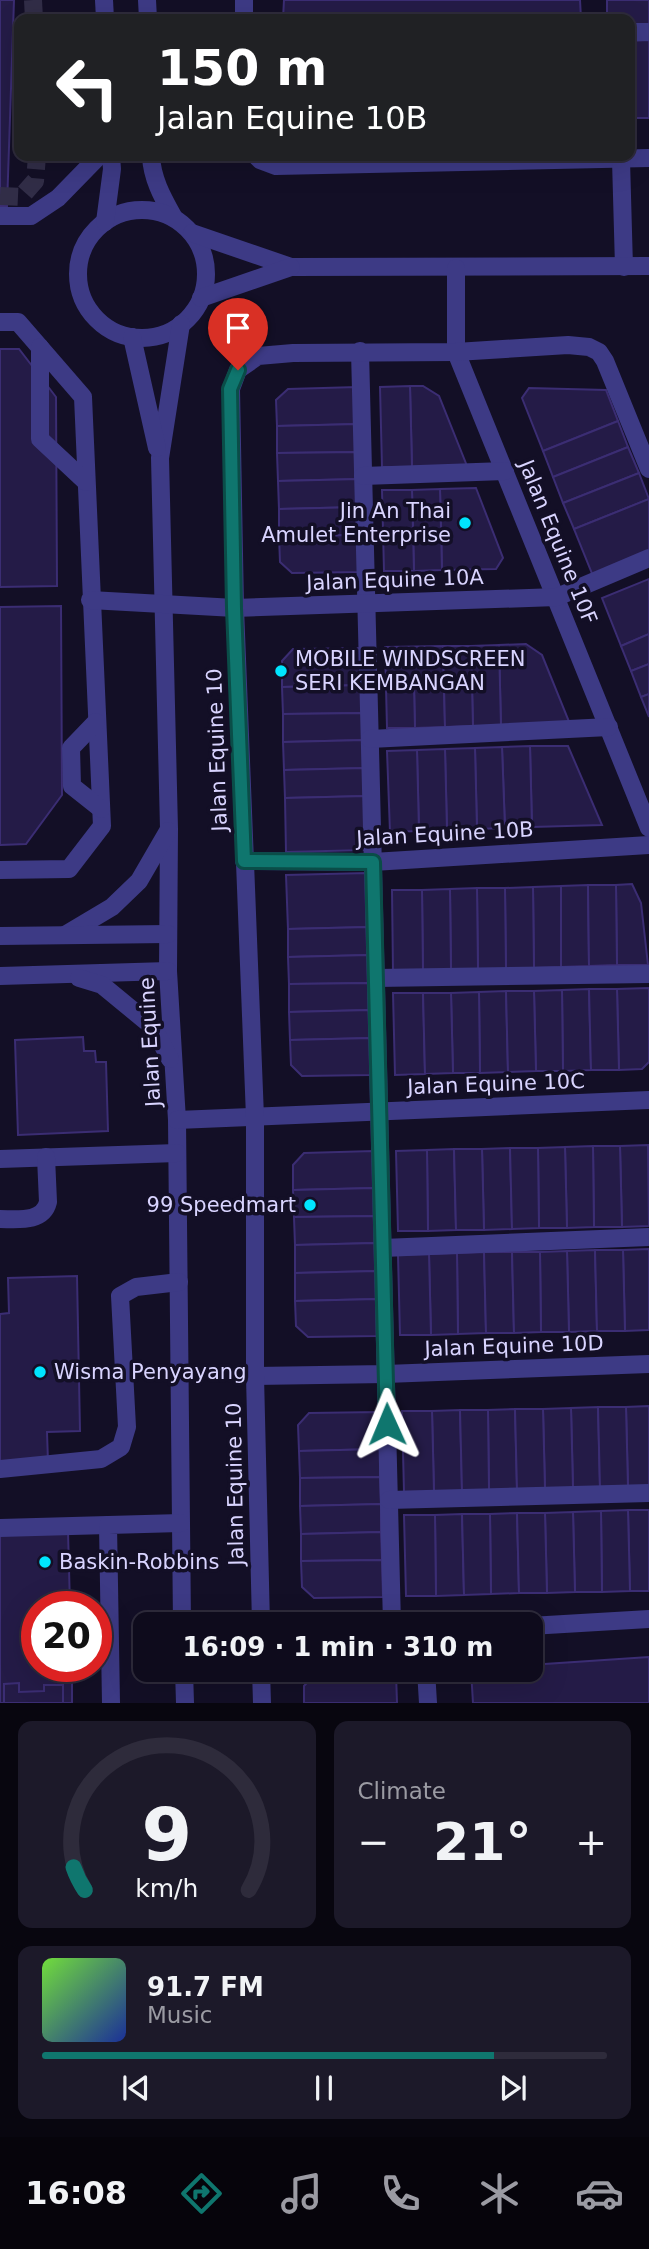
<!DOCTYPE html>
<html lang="en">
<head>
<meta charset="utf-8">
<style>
  body { margin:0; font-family:"DejaVu Sans",sans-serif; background:#1c1929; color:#f1f3f6; height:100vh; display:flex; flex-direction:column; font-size:26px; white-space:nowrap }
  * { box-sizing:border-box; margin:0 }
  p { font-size:23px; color:#9b9ba3 }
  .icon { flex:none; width:38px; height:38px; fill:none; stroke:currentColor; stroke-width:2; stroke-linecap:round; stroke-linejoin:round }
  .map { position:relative; height:1703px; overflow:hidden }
  .drawer { display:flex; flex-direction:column; gap:18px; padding:18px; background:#08060f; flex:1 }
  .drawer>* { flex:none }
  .guide { position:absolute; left:14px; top:14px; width:621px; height:147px; border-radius:14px; box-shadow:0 7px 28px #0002,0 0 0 2px #2e2b3b; background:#202124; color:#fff; overflow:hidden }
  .speed { position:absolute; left:21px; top:1591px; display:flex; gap:14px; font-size:35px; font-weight:700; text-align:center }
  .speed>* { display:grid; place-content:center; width:91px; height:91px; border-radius:50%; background:#0e0b1c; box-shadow:0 7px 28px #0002,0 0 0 2px #2e2b3b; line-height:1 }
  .speed .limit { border:10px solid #d22; background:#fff; color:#111 }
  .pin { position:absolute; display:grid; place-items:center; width:60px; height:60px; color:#fff; margin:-72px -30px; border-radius:50% 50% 50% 0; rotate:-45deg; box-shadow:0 0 7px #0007 }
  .pin .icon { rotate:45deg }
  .me { position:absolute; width:77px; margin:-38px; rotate:359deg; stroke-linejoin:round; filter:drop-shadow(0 0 5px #0008) }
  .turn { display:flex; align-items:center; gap:24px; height:147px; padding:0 28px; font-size:32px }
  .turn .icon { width:91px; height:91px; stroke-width:2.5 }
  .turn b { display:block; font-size:49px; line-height:60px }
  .big { font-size:52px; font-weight:700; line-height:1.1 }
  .drawer .card { flex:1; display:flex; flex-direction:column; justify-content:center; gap:10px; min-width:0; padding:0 24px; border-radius:14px; background:#1c1929 }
  .drawer .dial { align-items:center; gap:0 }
  .dial svg { height:182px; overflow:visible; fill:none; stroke:#2e2b3b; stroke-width:7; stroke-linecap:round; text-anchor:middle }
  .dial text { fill:#f1f3f6; stroke:none }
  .song { display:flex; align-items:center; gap:21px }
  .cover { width:84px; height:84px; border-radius:10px; background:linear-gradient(135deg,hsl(100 70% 55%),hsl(230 70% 35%)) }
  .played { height:7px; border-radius:4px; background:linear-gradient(90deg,#0f766e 80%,#2e2b3b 80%) }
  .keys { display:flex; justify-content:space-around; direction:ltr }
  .heat { display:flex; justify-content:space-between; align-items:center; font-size:38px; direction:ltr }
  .drawer .tiles { flex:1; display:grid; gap:18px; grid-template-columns:1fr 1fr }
  .card:last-child { grid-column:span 2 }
  .trip { position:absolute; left:133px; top:1612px; width:410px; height:70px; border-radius:14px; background:#0e0b1c; box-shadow:0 7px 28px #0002,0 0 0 2px #2e2b3b; font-weight:700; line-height:70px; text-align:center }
  .menu { display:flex; height:112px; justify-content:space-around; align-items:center; background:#06040b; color:#9b9ba3 }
  .menu .icon { width:49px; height:49px }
  .menu .selected { color:#0f766e }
  .menu b { font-size:32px; color:#f1f3f6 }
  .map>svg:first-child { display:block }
  .building { fill:#241b47; stroke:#3b2d73; stroke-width:2 }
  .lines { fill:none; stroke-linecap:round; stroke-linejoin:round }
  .minor-tunnel { stroke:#312d47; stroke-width:18; stroke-dasharray:18 9; stroke-linecap:butt }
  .minor { stroke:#3d3a85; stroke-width:18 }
  .route-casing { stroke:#0a4d48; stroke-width:18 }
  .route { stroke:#0f766e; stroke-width:12 }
  .poi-dot { fill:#00e5ff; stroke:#130f26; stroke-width:2.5 }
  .labels { text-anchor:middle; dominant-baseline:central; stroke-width:7; stroke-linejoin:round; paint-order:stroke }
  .poi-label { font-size:21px; fill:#d9d4ff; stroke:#130f26; text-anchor:start }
  .street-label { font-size:21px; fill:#d9d4ff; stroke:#130f26 }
</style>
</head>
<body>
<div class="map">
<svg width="649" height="1703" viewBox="0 0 649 1703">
  <rect width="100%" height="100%" fill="#130f26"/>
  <g class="building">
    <path d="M0,0H14L7,206H0Z"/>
    <path d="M284,0H580L581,19H283Z"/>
    <path d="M607,0H649V24H630V19H607Z"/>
    <path d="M649,40V118H630V41Z"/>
    <path d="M0,349H19L56,397L57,586L0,587Z"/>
    <path d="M410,386H423L439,396L467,466L412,467Z"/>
    <path d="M410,386L412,467H382L380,387Z"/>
    <path d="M357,387L358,424L277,426L276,400L288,389Z"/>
    <path d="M529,388L606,390L618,421L543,451L522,398Z"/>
    <path d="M618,421L628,447L553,477L543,451Z"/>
    <path d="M358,424V452L277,453V426Z"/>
    <path d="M628,447L639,473L563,503L553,477Z"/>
    <path d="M358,452L359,479L278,481L277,453Z"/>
    <path d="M639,473L649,499L574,529L563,503Z"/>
    <path d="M359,479V507L279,509L278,481Z"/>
    <path d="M476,488L503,558L496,569L442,570L440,489Z"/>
    <path d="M440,489L442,570L414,571L412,490Z"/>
    <path d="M382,490H412L414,571H384Z"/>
    <path d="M649,499V554L593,576L574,529Z"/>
    <path d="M359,507L360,535L279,536V509Z"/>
    <path d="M360,535L361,572L292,573L280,562L279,536Z"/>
    <path d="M649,579V634L621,646L602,598Z"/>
    <path d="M61,606L62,795L26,844L0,845V607Z"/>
    <path d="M649,634V664L631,671L621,646Z"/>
    <path d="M526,644L542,655L570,724L501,726L499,645Z"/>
    <path d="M499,645L501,726H473L471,646Z"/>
    <path d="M443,646L445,727L415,728L414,686L386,687L385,647Z"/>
    <path d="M443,646H471L473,726L445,727Z"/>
    <path d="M363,648V685L282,687V661L293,649Z"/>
    <path d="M649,664V694L641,697L631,671Z"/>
    <path d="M363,685L364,713L283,714L282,687Z"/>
    <path d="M414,686L415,728H387L386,687Z"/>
    <path d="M649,694V717L641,697Z"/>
    <path d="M364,713L365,740L283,742V714Z"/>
    <path d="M365,740V768L284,770L283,742Z"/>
    <path d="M530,746H568L602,825L532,827Z"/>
    <path d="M530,746L532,827L505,828L502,747Z"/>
    <path d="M502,747L505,828L477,829L475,748Z"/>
    <path d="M475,748L477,829L447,830L445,749Z"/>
    <path d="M445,749L447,830L419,831L417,750Z"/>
    <path d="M417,750L419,831L390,832L387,751Z"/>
    <path d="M365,768L366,796L285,798L284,770Z"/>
    <path d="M366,796L367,850L286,852L285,798Z"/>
    <path d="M367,873L368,927L288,929L286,875Z"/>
    <path d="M632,884L641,903L648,965H617L616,885Z"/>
    <path d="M588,885L589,966L561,967V886Z"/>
    <path d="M588,885H616L617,965L589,966Z"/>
    <path d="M561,886V967L534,968L533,887Z"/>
    <path d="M533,887L534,968L506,969L505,888Z"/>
    <path d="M477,888H505L506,969H478Z"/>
    <path d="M477,888L478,969L451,970L450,889Z"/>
    <path d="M450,889L451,970L423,971L422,890Z"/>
    <path d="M392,890H422L423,971H393Z"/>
    <path d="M368,927L369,955L288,957V929Z"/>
    <path d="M369,955L370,983L289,984L288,957Z"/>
    <path d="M370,983V1010L289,1012V984Z"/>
    <path d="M649,988V1062L642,1069L619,1070L617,989Z"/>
    <path d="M589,989L591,1070L563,1071L562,990Z"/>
    <path d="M589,989H617L619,1070H591Z"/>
    <path d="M562,990L563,1071H536L534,991Z"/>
    <path d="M506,991L508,1072L480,1073L479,992Z"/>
    <path d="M506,991H534L536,1071L508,1072Z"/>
    <path d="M479,992L480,1073H453L451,993Z"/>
    <path d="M393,993H423L425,1074L395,1075Z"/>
    <path d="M423,993H451L453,1073L425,1074Z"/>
    <path d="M370,1010L371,1038L290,1040L289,1012Z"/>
    <path d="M83,1037L84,1051H95L96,1062H106L108,1131L18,1135L15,1040Z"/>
    <path d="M371,1038V1075L302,1076L291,1065L290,1040Z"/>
    <path d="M648,1145L649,1226L622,1227L620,1146Z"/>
    <path d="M593,1146H620L622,1227H594Z"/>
    <path d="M593,1146L594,1227L567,1228L565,1147Z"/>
    <path d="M565,1147L567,1228H539L538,1148Z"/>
    <path d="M510,1148L512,1229L484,1230L482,1149Z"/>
    <path d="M510,1148H538L539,1228L512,1229Z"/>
    <path d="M454,1149L456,1230L428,1231L427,1150Z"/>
    <path d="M454,1149H482L484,1230H456Z"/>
    <path d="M427,1150L428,1231H398L396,1151Z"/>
    <path d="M373,1151L374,1188L293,1190V1165L304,1153Z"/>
    <path d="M374,1188L375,1216L294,1217L293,1190Z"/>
    <path d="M375,1216V1243L295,1245L294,1217Z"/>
    <path d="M375,1243L376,1271L295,1273V1245Z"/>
    <path d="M649,1249V1330L625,1331L623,1250Z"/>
    <path d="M595,1250L597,1331L569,1332L567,1251Z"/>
    <path d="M595,1250H623L625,1331H597Z"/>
    <path d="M567,1251L569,1332H541L540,1252Z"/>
    <path d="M484,1252L486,1333L458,1334L457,1253Z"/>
    <path d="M484,1252H512L514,1333H486Z"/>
    <path d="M512,1252H540L541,1332L514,1333Z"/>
    <path d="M457,1253L458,1334L431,1335L429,1254Z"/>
    <path d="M429,1254L431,1335H400L398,1255Z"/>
    <path d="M376,1271L377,1299L295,1301V1273Z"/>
    <path d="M77,1276L80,1431L47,1432L48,1462L0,1464V1314L9,1313L8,1278Z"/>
    <path d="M377,1299V1336L308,1337L296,1326L295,1301Z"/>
    <path d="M649,1406V1487H628L626,1407Z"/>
    <path d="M598,1407L600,1488H573L571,1408Z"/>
    <path d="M598,1407H626L628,1487L600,1488Z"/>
    <path d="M571,1408L573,1488L545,1489L543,1409Z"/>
    <path d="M515,1409L517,1490H489L488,1410Z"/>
    <path d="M515,1409H543L545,1489L517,1490Z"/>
    <path d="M460,1410L462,1491L434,1492L432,1411Z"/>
    <path d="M460,1410H488L489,1490L462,1491Z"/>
    <path d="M402,1411H432L434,1492H404Z"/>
    <path d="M379,1412L380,1449L299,1451L298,1425L309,1413Z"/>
    <path d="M380,1449V1477L300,1478L299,1451Z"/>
    <path d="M380,1477L381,1504L300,1506V1478Z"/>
    <path d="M381,1504V1532L301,1534L300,1506Z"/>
    <path d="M628,1510H649V1591H630Z"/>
    <path d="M628,1510L630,1591L602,1592L601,1511Z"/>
    <path d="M601,1511L602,1592H575L573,1512Z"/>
    <path d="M573,1512L575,1592L547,1593L545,1513Z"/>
    <path d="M517,1513L519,1593L491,1594L490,1514Z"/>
    <path d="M517,1513H545L547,1593H519Z"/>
    <path d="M462,1514L464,1595L436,1596L435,1515Z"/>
    <path d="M462,1514H490L491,1594L464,1595Z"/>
    <path d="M404,1515H435L436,1596H406Z"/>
    <path d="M68,1531L70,1606H37V1666H72V1703H0V1533Z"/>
    <path d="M381,1532L382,1560L301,1561V1534Z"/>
    <path d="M382,1560L383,1597L314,1598L302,1587L301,1561Z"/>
    <path d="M649,1657V1703H473L471,1670H530V1665Z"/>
    <path d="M396,1673L397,1703H304V1686L315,1674Z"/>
    <path d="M19,1683V1692L44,1691V1685H63V1703H4V1684Z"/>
  </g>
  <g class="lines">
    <g class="minor-tunnel">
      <path d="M33,0L34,19"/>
      <path d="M0,196L21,197L35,181L37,156"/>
    </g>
    <g class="minor">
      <path d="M104,0L105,19"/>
      <path d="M147,0L148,19"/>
      <path d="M244,0V19"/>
      <path d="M630,32H649"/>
      <path d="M151,156C152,179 163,198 174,218"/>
      <path d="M256,156L260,160L276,166L649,158"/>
      <path d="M621,160L624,267"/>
      <circle cx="142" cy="274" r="64"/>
      <path d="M0,216H31L58,198L99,156"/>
      <path d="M105,222L112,169L111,156"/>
      <path d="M192,233L291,267L649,266"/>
      <path d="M456,268V352L649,828"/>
      <path d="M201,298L291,267"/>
      <path d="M0,322H18L83,397L102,826L69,869L0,870"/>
      <path d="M181,324L160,458L169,829L168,971L177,1120L182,1624"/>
      <path d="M132,337L157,448"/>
      <path d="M40,347V439L86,482"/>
      <path d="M360,351L392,1624"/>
      <path d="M363,476L505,471"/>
      <path d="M90,600L235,608L557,597L649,558"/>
      <path d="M96,722L71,748L72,786L101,809"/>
      <path d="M370,739L609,727"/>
      <path d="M244,861L373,862L649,845"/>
      <path d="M65,935L112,907L139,881L168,831"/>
      <path d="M0,936L168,934"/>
      <path d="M0,976L168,971"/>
      <path d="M79,978L102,985L153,1027L170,1059"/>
      <path d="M376,978L649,974"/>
      <path d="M177,1120L649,1100"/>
      <path d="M0,1159L177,1153"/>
      <path d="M0,1219C17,1219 43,1223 48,1202L46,1157"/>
      <path d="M383,1248L649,1237"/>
      <path d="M255,1376L386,1374L649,1364"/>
      <path d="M0,1469L101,1459L121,1447L127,1427L120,1296L136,1287L179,1282"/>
      <path d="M389,1500L649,1493"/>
      <path d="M0,1528L108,1525"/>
      <path d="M261,1624L255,1376V1117L235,608L231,389L238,370L258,356L293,353L456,352L568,345L589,347L599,352L605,361L649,469"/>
      <path d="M530,1626L649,1619"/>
      <path d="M184,1670L185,1703"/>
      <path d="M261,1670L262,1703"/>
      <path d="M426,1670L428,1703"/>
      <path d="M111,1703L108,1525L181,1523"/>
    </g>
  </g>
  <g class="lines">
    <defs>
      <path id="route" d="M238,370L230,389L234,608L244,861L373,862L387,1424"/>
    </defs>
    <use href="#route" class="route-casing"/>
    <use href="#route" class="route"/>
  </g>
  <g class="poi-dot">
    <circle cx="465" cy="523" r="7"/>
    <circle cx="281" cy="671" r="7"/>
    <circle cx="310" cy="1205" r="7"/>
    <circle cx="40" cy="1372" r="7"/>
    <circle cx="45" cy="1562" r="7"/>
  </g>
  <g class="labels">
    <g class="poi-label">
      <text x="451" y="511" text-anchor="end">Jin An Thai<tspan x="451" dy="24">Amulet Enterprise</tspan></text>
      <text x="295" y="659">MOBILE WINDSCREEN<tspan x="295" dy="24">SERI KEMBANGAN</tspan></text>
      <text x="296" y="1205" text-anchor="end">99 Speedmart</text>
      <text x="54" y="1372">Wisma Penyayang</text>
      <text x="59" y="1562">Baskin-Robbins</text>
    </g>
    <g class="street-label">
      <text transform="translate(558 542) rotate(68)">Jalan Equine 10F</text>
      <text transform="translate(395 580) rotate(-2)">Jalan Equine 10A</text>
      <text transform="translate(217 750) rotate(-92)">Jalan Equine 10</text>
      <text transform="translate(445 834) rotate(-3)">Jalan Equine 10B</text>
      <text transform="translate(150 1042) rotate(-93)">Jalan Equine</text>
      <text transform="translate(496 1084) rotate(-2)">Jalan Equine 10C</text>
      <text transform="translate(514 1346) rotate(-2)">Jalan Equine 10D</text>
      <text transform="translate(235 1484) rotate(-91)">Jalan Equine 10</text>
    </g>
  </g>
</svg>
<div class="speed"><div class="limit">20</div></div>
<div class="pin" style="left:238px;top:370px;background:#d93025"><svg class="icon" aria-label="arrive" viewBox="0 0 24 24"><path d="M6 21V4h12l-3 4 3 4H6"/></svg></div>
<svg class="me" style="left:387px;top:1424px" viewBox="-20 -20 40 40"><path d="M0-17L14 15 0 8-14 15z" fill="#0f766e" stroke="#fff" stroke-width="4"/></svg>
<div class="trip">16:09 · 1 min · 310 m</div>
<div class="guide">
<div class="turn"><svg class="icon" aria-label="left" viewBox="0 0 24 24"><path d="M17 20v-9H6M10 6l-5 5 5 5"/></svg><div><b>150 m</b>Jalan Equine 10B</div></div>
</div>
</div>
<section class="drawer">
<div class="tiles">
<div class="card dial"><svg viewBox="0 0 100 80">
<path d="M14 69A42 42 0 1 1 86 69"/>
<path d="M14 69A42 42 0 0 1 9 59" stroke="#0f766e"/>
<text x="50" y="56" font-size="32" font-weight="700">9</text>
<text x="50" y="72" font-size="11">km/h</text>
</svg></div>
<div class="card"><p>Climate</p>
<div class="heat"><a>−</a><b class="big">21°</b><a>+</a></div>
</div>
<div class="card">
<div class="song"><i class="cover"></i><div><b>91.7 FM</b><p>Music</p></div></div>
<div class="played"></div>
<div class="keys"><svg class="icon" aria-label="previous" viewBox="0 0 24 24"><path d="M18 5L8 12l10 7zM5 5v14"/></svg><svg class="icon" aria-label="pause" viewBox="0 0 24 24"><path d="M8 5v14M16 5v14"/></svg><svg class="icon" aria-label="next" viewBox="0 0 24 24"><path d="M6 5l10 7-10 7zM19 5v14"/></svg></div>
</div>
</div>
</section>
<nav class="menu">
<b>16:08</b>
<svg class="icon selected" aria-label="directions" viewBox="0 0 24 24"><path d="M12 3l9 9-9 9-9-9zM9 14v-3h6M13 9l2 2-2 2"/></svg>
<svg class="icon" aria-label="music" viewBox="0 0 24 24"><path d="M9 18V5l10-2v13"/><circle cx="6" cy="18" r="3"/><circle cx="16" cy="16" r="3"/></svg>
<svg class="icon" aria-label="phone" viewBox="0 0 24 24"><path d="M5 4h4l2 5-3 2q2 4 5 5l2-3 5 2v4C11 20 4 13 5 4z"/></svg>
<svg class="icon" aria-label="climate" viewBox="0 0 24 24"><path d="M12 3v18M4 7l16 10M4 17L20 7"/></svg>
<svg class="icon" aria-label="car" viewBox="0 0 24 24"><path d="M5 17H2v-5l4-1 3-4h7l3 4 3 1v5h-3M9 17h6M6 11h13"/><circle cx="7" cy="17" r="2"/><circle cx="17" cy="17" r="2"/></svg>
</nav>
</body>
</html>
